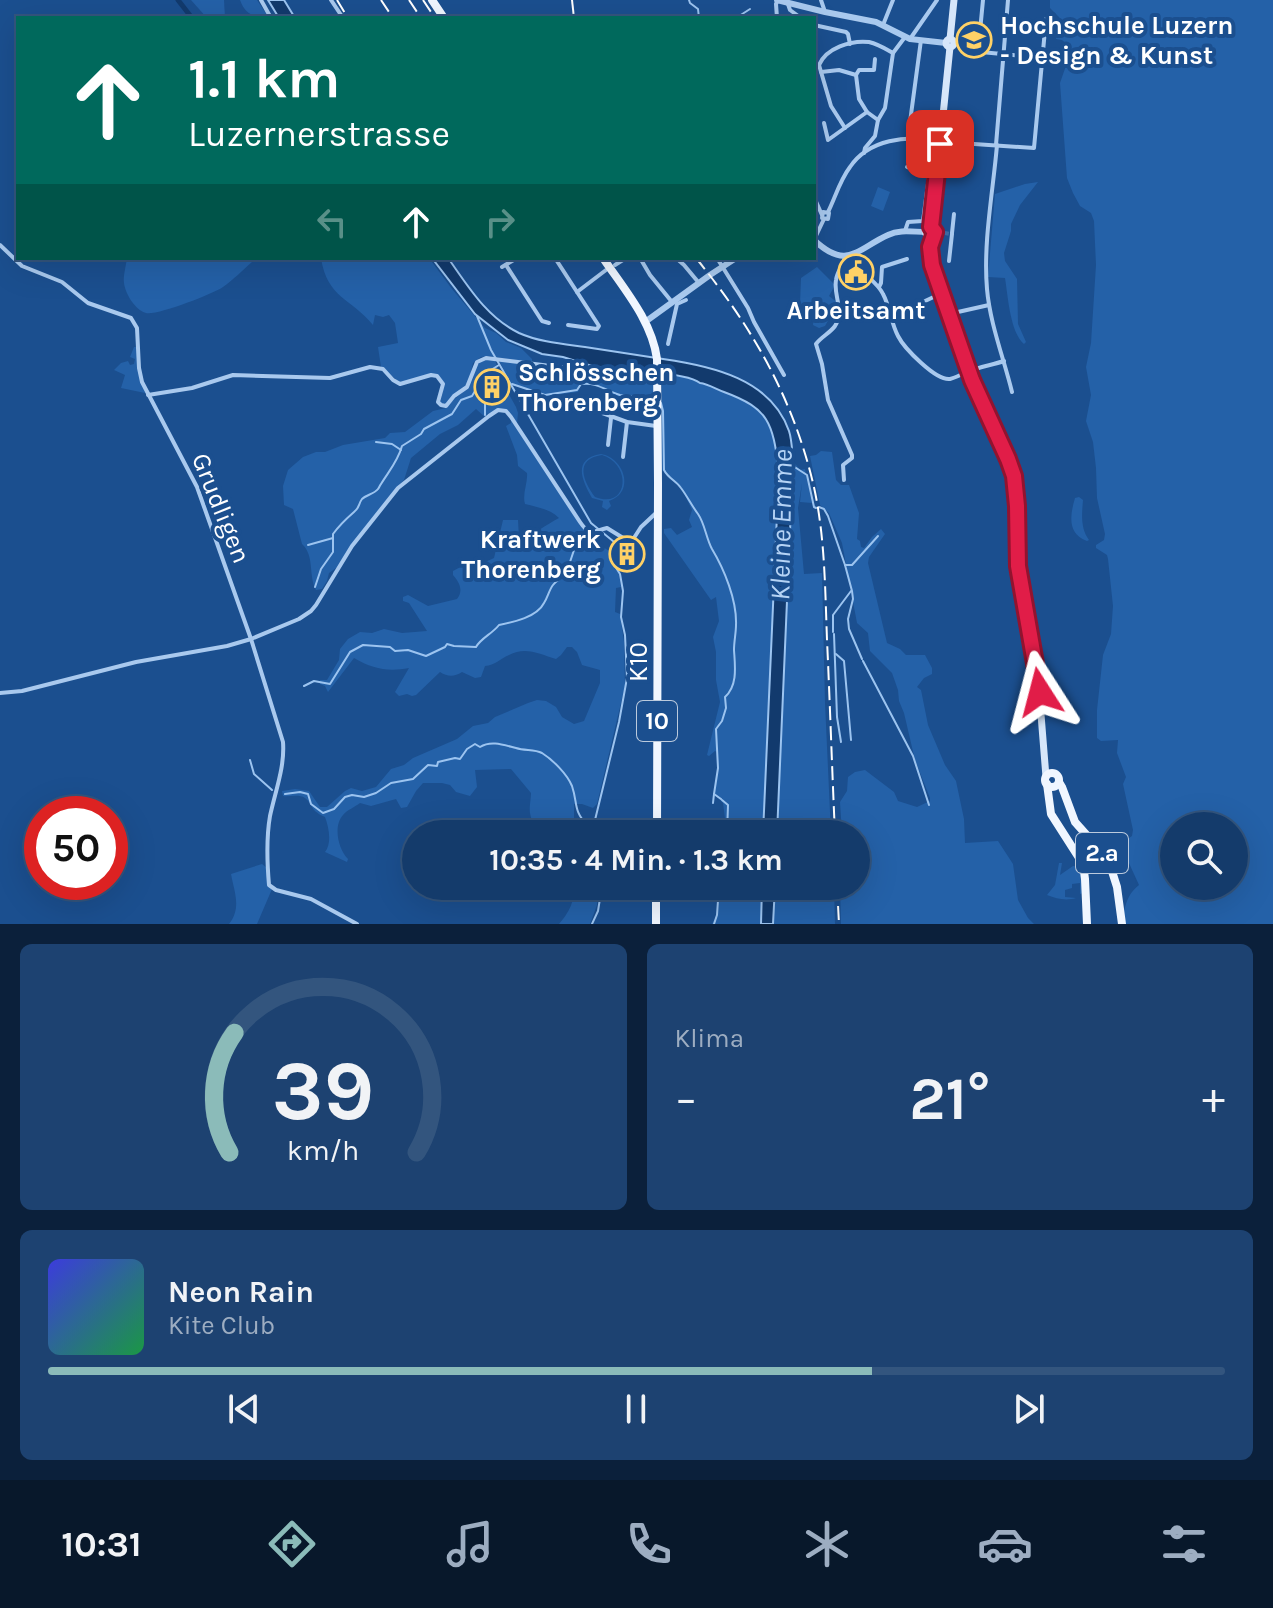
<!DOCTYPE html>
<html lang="de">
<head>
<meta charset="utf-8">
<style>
  body { margin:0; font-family:Karla,sans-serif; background:#1d4271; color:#f1f3f6; height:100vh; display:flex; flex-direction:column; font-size:30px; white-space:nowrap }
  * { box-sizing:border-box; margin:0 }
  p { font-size:26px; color:#9dadc1 }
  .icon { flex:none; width:44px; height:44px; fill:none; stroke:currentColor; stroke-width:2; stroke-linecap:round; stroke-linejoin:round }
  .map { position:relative; height:924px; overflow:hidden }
  .side { display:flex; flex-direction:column; gap:20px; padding:20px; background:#0b203b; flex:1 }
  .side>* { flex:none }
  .hud { position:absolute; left:16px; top:16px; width:800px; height:244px; border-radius:0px; box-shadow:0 8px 32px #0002,0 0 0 2px #33557e; background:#00695c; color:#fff; overflow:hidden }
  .tools { position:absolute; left:1160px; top:812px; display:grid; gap:16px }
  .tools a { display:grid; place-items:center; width:88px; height:88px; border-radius:50%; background:#143b6b; box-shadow:0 8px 32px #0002,0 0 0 2px #33557e; font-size:40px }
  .speed { position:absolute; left:24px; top:796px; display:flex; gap:16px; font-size:40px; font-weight:700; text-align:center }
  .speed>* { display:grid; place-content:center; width:104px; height:104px; border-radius:50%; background:#143b6b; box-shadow:0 8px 32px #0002,0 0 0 2px #33557e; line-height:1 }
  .speed .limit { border:12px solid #d22; background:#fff; color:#111 }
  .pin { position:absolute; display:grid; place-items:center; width:68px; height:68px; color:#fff; margin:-34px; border-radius:16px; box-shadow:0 4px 12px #0006 }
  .me { position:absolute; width:88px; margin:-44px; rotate:351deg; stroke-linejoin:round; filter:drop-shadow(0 0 6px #0008) }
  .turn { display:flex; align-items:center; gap:28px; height:168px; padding:0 40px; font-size:36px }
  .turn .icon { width:104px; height:104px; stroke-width:2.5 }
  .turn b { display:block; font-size:56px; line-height:68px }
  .lanes { display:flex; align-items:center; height:76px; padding:0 40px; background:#0003; justify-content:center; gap:40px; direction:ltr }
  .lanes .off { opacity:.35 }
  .big { font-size:60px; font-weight:700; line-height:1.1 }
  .side .tile { flex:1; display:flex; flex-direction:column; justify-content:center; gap:12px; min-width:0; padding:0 28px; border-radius:12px; background:#1d4271 }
  .side .dial { align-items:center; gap:0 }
  .dial svg { height:208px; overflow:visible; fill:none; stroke:#33557e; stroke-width:7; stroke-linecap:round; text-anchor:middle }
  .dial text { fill:#f1f3f6; stroke:none }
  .song { display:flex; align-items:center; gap:24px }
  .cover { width:96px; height:96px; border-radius:12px; background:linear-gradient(135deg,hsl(240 70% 55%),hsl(140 70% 35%)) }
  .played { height:8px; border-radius:4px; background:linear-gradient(90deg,#8bbbb9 70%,#33557e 70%) }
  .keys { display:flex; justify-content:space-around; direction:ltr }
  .heat { display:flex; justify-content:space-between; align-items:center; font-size:44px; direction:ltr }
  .side .tiles { flex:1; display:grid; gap:20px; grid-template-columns:1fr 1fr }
  .tile:last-child { grid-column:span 2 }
  .trip { position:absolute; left:402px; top:820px; width:468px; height:80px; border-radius:40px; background:#143b6b; box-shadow:0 8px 32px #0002,0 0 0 2px #33557e; font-weight:700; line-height:80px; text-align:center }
  .tabs { display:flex; height:128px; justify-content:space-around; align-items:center; background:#08182b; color:#9dadc1 }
  .tabs .icon { width:56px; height:56px }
  .tabs .on { color:#8bbbb9 }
  .tabs b { font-size:36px; color:#f1f3f6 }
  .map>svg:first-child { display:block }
  .green { fill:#2461a8; fill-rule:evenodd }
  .water { fill:#123a6d; stroke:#9cc4f0; stroke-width:2 }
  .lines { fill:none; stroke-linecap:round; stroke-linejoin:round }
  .stream { stroke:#9cc4f0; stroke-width:2 }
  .river { stroke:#123a6d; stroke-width:5 }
  .minor-tunnel { stroke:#3d69a0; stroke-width:4; stroke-dasharray:4 2; stroke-linecap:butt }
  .minor { stroke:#a9c9ee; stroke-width:4 }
  .tertiary { stroke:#a9c9ee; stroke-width:6 }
  .secondary { stroke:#d6e6fa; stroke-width:7 }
  .primary { stroke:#f0f6ff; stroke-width:8 }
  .rail { stroke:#fff; stroke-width:2; stroke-dasharray:14 6; stroke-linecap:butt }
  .route-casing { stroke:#92132f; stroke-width:20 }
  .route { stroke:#e11d48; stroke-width:14 }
  .labels { text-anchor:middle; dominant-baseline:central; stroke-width:8; stroke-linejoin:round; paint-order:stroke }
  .shield { fill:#1b4f8f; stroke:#bbcadd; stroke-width:2 }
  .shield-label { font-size:24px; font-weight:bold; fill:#fff }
  .poi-label { font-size:26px; font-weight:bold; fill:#fff; stroke:#1b4f8f; text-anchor:start }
  .street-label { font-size:26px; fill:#fff; stroke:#1b4f8f }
  .water-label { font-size:28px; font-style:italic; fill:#b5d3f5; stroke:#1b4f8f }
</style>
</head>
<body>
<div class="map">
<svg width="1273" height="924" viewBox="0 0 1273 924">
  <rect width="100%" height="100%" fill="#1b4f8f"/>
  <g class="green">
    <path d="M191,0H224L225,18H207Z"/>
    <path d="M240,0H257L269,18C254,18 245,14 240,0Z"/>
    <path d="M1050,0H1273V924H1121C1125,908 1126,895 1139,885L1123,850V842L1132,836L1133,830L1123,784L1126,777L1117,753L1118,740L1101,741L1097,738V710L1103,655L1111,634L1113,606L1108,559L1107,555L1096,548V545L1104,540L1105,534L1097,498L1096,468L1093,442L1086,421L1091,395L1086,367L1091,343L1096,265L1094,221L1091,213L1080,206L1073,193L1067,178L1060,83L1069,57L1070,47L1062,40L1056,39L1059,17L1050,8ZM1174,826H1234V886H1174Z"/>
    <path d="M1038,182L1020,205L1011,224V231L1004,253L1005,261L1017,279L1018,324L1026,342L1024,344C1010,332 1008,296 1005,278L988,277L995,194L1025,184Z"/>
    <path d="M878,187L890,192L883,211L871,206Z"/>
    <path d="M127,258H252V262C243,270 233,280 223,287C213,294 156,316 146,313C135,310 125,293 124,283C123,276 126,266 127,258Z"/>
    <path d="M321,258H429L452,289L485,328L496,333L506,342L521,348L532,359V363L489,356L481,357L473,363L468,384L447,404L440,403L443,391L438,376L399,382L381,367L378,347L398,343L395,323L389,315L383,317L375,315L373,325C351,298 327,298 321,258Z"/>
    <path d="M817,267L834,284V287L829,296L838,303L825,326L819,328L813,325L814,316L809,313L810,311L803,304H800L801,278Z"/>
    <path d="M134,347H136L145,393L121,388L125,375L114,370L121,363L128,361L130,365L134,364L135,359L130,357Z"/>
    <path d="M484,359L495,360L503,384L516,407L518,413L517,424L503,409L489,415L488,413L485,417L476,409L458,425L440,434L411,458L404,480L393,492L339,566L329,573L327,581L322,589L316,590C308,575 315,556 302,544L293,509L284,505L283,486L288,470L303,457L316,452H325L343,445L385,438L390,433L405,432L433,411L446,408C453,398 464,393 470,384C474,379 474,372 476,365Z"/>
    <path d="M499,361L601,374L654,385V401L652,402L639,397L627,399L622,396L615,397C608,387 593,382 581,385L578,392L545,396L512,384Z"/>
    <path d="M662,371C686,377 749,394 764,415C775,431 776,451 779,469L763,834H727L723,803L715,795L714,791L717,780V752L715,751L709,756L707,755L720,702L716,680V652L713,637L719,621L716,597L711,600L664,533V529L671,528L677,535L692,527L689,520L692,510L682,489L661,469Z"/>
    <path d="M511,420L584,530L592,534L593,541L611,552L609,555L619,574L621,587L616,588L615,612L620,614L624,642L625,686L597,804L593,808L582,804H574V818L582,823L593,826L592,834C571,834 534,841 530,813C529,807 531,799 531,793L511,769L475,770L477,787L470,796L456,792L450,785L442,783H423L416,791L407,807L401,808L396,799L371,806L360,803C355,807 347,810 343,815C333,826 338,849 348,859L347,862L325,852C332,843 329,828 325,817C310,811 313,804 305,798C299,794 289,797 283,796L282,791L295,789L309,791L320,807H327L345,791L351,788L362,791L376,787L391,769L404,765L413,758L457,739L473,726L488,723L495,717L528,703L537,700L546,701L556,707L562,717L574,724L584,721L600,683V670L582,665L577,652L572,647H567L561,655L556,659C540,654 525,646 509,655C500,659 495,665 485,666L481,677L475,678L462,672C454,677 448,677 440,672L416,695L412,696L407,694L399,696L395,692L409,668C388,672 373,669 354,658L328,692L325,686L320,684V680H327L339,660L340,649L348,639L360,632L372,633L384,629L402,633L427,631L409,603L403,601V597L408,595L428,606L457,599C464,590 459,582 453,575V571L468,563L471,559L475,557L479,565L494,558L503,520H518L519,538C535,535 545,525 559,518C550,509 537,507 525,504C522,494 528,483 527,473L518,466L517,455L506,426L511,423Z"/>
    <path d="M821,451L832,452L836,480L841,485H849L859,513L857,539L860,541L861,547L864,548L872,537L881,529L885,534L869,557L868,563L887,643L900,649L906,655H925L932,668V674L924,678L917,687L921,690L928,725L945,765L956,781L964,819L965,843L998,841L1013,864L1018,900L1028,918L1034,924H841L840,886H856V834H842L840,802L847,791L848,777L855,772L865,770L894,792L898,801L917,807L930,801V798L915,760L904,713L899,701L898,690L892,673L870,651L868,633L857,623L842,543L829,513L820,505L810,456L816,455Z"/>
    <path d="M601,454C624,458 636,492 609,501L611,506L607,510L602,507L603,501L592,498C582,480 572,459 601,454ZM602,455C632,464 629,510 595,497C583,481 574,459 602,455Z"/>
    <path d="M793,461L800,470L805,469L812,503L800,502L802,483L798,508L804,574L822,573L825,703L831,834H777Z"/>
    <path d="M1079,497L1083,500C1082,513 1080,528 1089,540L1087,541C1067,534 1070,515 1075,498Z"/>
    <path d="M1059,863H1062L1060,875L1073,866L1080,867L1083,893L1080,894V883L1072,884V888L1065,890V897L1076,898C1066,901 1057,899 1047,895L1055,885Z"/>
    <path d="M262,864L267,868L268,886L272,889L257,924H229C242,908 234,891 231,874Z"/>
    <path d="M572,886H598L597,905L590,924H559C568,914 577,899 572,886Z"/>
    <path d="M720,886H762L761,924H712L718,912Z"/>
    <path d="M775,886H834L835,924H773Z"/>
  </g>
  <g class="water">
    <path d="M268,0H284L295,18H279Z"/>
    <path d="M432,258H448C468,286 486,317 519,333C539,342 563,344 585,347C611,351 637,355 663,359C712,366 771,379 789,431C792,440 792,451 793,461L777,834H763L779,469C772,423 770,409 724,392C716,389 708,384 700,383C690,375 676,378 666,371H620L592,366L563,357L542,354L508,340L475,314Z"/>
    <path d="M762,886H775L773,924H761Z"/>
  </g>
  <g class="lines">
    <g class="stream">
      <path d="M689,0L690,3L698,9L699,18"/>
      <path d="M736,18L750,9"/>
      <path d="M477,316L491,350L591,523L619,546L612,554L615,566L620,574L623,591L621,617L625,635L627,678L619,722L595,820L594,834"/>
      <path d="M512,384L545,395L577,390L581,384"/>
      <path d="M582,384C596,382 607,391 620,395C632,397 643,397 654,401"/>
      <path d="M478,386L485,399V415"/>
      <path d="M661,403L663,411L664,470C668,478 676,481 681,488C687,496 692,506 698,514C705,524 706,538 712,549C724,569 737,600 736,625C736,633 734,641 734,650C735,666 738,685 725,697L726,708L722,721L716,729L718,768L714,794L721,799"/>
      <path d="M376,442L392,444L401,450"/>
      <path d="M793,466L807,475L814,507L816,508"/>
      <path d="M819,507L824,509L828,516L845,565L852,591L853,599L848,619L849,629L862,659"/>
      <path d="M308,545L333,538"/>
      <path d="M845,565H852L878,536"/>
      <path d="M315,587L321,569L333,552V534C340,524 347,518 355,511C359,508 359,503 362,499C366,495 374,494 378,489C379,488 380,485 381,484C389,471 398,461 402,446L421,434L424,429L452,414L461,400L472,396L483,378L485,371L491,370L499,365"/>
      <path d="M833,632V615L851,591"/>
      <path d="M834,634L837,717L841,742"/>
      <path d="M836,654L844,661L851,740"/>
      <path d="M863,661L913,756L929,805"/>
      <path d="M304,686L314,681L330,684L350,652L363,645L390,647L395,651L408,650L426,656L445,647L447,644L454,646L476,647C481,638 492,634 499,625C514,622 537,617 544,603C548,597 549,590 553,585C557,580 563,577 567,572L565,567L569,565L576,544L586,532"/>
      <path d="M250,760L254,774L272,790"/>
      <path d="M285,794L300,792L308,794L311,804L323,813L334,809L345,797L352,795L364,797L376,793L391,783L413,779L428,765L437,766L438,762L455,758L460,759L467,749L475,744L480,747C491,740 504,745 516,748C525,751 534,749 542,753C553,760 567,774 572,786C578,804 573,810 587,825"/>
      <path d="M722,800L728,805L727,834"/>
      <path d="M713,803L714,794"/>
      <path d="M592,924L598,911L602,886"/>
      <path d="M714,924L717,915L719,886"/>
    </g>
    <path class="river" d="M178,0L192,18"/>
    <path class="minor-tunnel" d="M939,232L950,234"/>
    <g class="minor">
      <path d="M261,0L271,18"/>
      <path d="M331,0L343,18"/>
      <path d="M821,0L825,12"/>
      <path d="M788,4L790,10L801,18"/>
      <path d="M777,18L776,4L778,0"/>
      <path d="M814,25L846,32L848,34L850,44"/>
      <path d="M883,25L893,0"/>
      <path d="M910,39L937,0"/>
      <path d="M954,43L962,45L970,51L1043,58"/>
      <path d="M978,52L983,0"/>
      <path d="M814,64L819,65C826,48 851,40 869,42C878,44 886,49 893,53"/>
      <path d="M819,65L831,106L845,128"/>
      <path d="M821,72L839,70L856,75L859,99L867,112L878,120"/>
      <path d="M856,75L859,70H874L875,59"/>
      <path d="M824,123L828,140L867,112"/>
      <path d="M908,137L921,40"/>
      <path d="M945,142L1034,148L1046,19"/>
      <path d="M996,145L1008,0"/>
      <path d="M997,145C993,192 983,242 987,289C990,324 1004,359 1012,392"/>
      <path d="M864,153L865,148L875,136L878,120L885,108L893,53L905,37"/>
      <path d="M907,167L929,176L933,173H937"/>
      <path d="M814,197L822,215"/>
      <path d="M823,212L829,213L828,219L822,218Z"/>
      <path d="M828,212C835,198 840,180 850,167C869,139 907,135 936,141"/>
      <path d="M905,231L908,222L923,221L929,176"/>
      <path d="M935,232H939"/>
      <path d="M952,233L954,214"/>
      <path d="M814,240L824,219"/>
      <path d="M0,245L22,266L62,282L88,303L131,318L137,328L139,368L142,382L197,487L251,639L283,742C285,767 275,792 270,816C266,839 267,862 269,885L276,890L311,899L357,924"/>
      <path d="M854,255C855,271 876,279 883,294C890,307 891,323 898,336C904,348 936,381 950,379C955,378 962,374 967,372C979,367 992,365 1004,361"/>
      <path d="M555,258L599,326L597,329L568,325"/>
      <path d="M640,258L650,275L672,302"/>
      <path d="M676,258L684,265L699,283"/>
      <path d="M717,258L748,308L754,322L784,375"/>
      <path d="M949,261L952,234"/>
      <path d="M506,265L542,321L549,323"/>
      <path d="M615,265L626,258"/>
      <path d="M502,267L517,258"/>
      <path d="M879,287L881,283L882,267L907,259"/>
      <path d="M577,292L606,270"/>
      <path d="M949,314L989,305"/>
      <path d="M891,317L940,294"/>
      <path d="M668,344L677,304L686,300"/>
      <path d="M148,395L192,388L233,375L330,378L370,367L383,369L393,380L400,384L431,375L437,376L443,384L438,402L441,405L446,406L454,396L467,387L477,362L486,358L600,372L656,383"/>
      <path d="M586,407L627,422L656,426"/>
      <path d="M608,445L611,418"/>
      <path d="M623,457L627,422"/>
      <path d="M844,480L843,465L852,458V455L828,400L822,364L816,344C821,337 830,333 835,326C845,310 833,296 836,280C837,271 844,265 845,256"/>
      <path d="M0,693L22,691L136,662L227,646L251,639L299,619L311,611L316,605L352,546L398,488L489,416L498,410L506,411L511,417L580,522C591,538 593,531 607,528L628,541H632L641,527L656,513"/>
    </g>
    <g class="tertiary">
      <path d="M777,0L825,12L876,22L910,39L946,43"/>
      <path d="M814,240C847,271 857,249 888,235C900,229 913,232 926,232"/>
      <path d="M645,322L710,275L736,258"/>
    </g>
    <g class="secondary">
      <circle cx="950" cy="43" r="4"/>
      <path d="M950,39L954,0"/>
      <path d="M941,135L950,47"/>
      <circle cx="940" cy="140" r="4.5"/>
      <path d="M931,227L940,144"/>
      <circle cx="930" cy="232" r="4.5"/>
      <path d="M927,235L932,265L938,286L972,380L1008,459L1014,476L1017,506V560L1038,677L1046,777"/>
    </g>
    <g class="primary">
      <path d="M432,0L444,18"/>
      <path d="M603,258C624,289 652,321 657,359L658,483L657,834"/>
      <circle cx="1052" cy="780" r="7"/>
      <path d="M1059,782L1062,787L1075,822L1100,850L1110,865L1117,887L1122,924"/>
      <path d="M1047,784L1051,814L1083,864L1085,879L1087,924"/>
      <path d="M656,924V886"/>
    </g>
    <g class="rail">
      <path d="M337,0L348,18"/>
      <path d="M381,0L393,18"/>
      <path d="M409,0L421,18"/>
      <path d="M423,0L435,18"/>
      <path d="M572,0L574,18"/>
      <path d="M696,258C752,327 792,396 813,483C825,534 825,587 827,640C830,704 832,769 835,834"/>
      <path d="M837,886L839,924"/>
    </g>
  </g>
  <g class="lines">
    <defs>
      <path id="route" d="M940,144L931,227L935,232L930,247L932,265L972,380L1008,459L1014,476L1017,506L1018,566L1040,692"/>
    </defs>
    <use href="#route" class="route-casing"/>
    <use href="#route" class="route"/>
  </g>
  <defs>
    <symbol id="university-ring" viewBox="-11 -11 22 22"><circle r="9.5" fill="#1b4f8f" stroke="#ffd166" stroke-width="1.5"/><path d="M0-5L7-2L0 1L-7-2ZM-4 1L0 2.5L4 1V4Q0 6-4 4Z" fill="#ffd166"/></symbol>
    <symbol id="civic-ring" viewBox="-11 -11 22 22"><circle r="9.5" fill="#1b4f8f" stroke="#ffd166" stroke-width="1.5"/><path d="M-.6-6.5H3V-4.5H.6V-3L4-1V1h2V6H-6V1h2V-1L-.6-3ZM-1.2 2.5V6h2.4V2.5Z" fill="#ffd166"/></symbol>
    <symbol id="building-ring" viewBox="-11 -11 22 22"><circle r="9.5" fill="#1b4f8f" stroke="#ffd166" stroke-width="1.5"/><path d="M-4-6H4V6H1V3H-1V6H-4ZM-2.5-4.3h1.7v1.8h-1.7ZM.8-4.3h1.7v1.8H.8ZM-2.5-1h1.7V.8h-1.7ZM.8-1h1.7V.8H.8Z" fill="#ffd166"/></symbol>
  </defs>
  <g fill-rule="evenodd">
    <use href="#university-ring" x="954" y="20" width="40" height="40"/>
    <use href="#civic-ring" x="836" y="252" width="40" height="40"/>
    <use href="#building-ring" x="472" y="367" width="40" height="40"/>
    <use href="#building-ring" x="607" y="534" width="40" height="40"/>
  </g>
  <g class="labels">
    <g class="shield">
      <rect x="637" y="701" width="40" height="40" rx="6"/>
      <rect x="1076" y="833" width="52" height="40" rx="6"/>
    </g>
    <g class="shield-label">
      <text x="657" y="721">10</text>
      <text x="1102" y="853">2.a</text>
    </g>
    <g class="poi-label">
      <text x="1000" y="25">Hochschule Luzern<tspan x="1000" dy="30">- Design &amp; Kunst</tspan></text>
      <text x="856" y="310" text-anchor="middle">Arbeitsamt</text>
      <text x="518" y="372">Schlösschen<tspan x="518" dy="30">Thorenberg</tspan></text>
      <text x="601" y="539" text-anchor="end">Kraftwerk<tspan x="601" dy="30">Thorenberg</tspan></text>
    </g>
    <g class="street-label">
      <text transform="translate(221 508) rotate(68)">Grudligen</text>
      <text transform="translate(638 662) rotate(-90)">K10</text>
    </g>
    <g class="water-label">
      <text transform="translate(781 525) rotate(-89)">Kleine Emme</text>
    </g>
  </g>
</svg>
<div class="tools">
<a><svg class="icon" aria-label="search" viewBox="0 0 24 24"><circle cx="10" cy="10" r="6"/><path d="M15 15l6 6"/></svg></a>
</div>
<div class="speed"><div class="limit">50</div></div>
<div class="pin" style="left:940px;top:144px;background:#d93025"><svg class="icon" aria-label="arrive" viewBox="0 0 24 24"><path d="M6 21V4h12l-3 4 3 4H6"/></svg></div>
<svg class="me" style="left:1040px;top:692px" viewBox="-20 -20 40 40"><path d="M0-17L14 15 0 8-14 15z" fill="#e11d48" stroke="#fff" stroke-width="4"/></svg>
<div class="trip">10:35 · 4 Min. · 1.3 km</div>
<div class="hud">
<div class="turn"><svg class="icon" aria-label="ahead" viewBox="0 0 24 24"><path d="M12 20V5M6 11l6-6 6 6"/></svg><div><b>1.1 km</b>Luzernerstrasse</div></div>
<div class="lanes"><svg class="icon off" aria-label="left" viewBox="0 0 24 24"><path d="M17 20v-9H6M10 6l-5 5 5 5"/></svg><svg class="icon" aria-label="ahead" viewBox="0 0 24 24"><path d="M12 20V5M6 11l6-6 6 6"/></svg><svg class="icon off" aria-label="right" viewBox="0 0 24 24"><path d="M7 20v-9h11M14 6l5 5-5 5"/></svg></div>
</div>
</div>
<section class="side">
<div class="tiles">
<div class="tile dial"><svg viewBox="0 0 100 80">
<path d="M14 69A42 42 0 1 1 86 69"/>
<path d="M14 69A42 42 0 0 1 16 23" stroke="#8bbbb9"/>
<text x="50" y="56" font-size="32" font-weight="700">39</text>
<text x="50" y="72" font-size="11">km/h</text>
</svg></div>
<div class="tile"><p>Klima</p>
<div class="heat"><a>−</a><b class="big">21°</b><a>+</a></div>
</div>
<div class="tile">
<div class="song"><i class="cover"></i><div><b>Neon Rain</b><p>Kite Club</p></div></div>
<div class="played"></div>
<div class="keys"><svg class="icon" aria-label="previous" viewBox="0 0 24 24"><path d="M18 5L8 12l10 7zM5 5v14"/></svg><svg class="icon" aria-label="pause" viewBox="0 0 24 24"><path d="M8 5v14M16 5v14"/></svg><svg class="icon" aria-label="next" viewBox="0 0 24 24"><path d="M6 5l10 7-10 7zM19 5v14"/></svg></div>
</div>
</div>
</section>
<nav class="tabs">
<b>10:31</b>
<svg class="icon on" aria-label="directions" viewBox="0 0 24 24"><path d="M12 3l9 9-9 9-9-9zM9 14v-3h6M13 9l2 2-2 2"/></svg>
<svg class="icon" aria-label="music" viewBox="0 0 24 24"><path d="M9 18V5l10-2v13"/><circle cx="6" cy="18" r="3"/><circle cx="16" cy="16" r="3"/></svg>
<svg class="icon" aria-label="phone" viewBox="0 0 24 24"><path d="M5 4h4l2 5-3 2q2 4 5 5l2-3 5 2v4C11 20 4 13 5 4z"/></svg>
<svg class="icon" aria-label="climate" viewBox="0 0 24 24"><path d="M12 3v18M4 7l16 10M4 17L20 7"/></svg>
<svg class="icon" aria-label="car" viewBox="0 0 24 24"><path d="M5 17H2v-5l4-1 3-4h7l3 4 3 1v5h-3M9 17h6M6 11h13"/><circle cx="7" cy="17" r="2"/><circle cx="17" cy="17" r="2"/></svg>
<svg class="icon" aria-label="filters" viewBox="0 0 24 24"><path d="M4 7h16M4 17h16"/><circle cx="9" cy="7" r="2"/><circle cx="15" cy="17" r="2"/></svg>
</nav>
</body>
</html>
